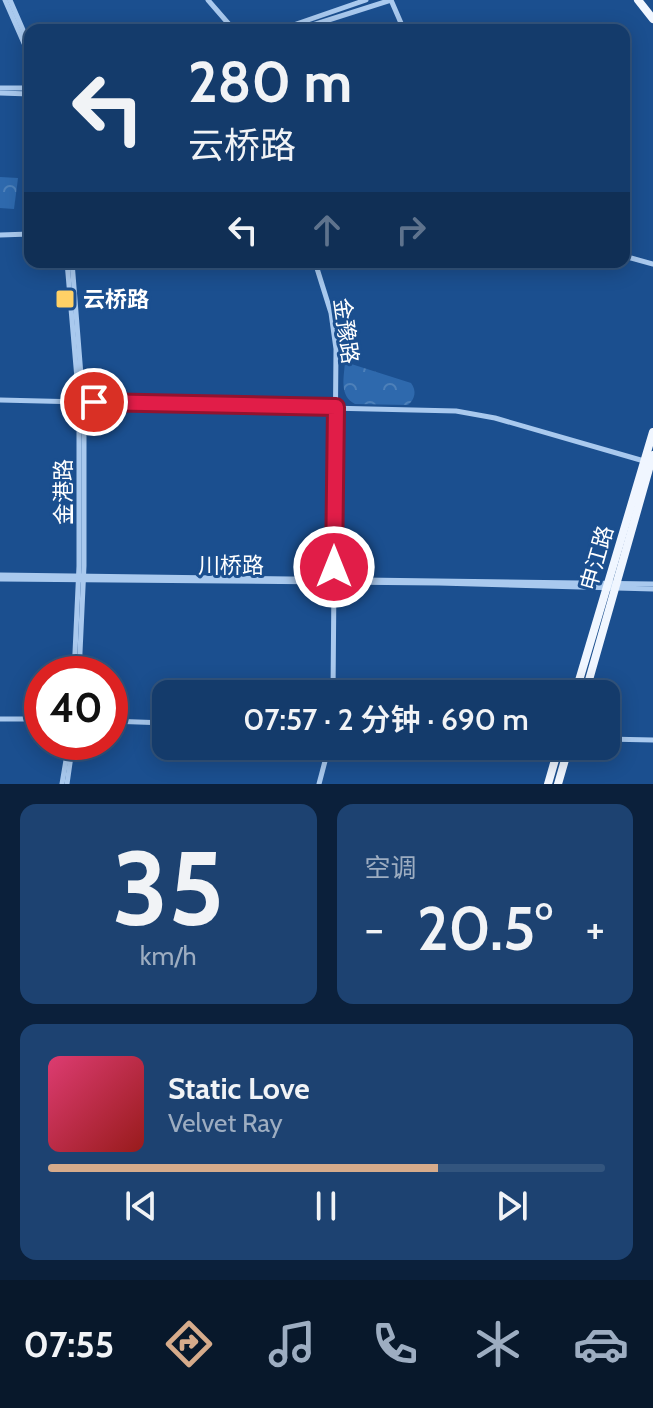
<!DOCTYPE html>
<html lang="zh">
<head>
<meta charset="utf-8">
<style>
  body { margin:0; font-family:Cabin,"Noto Sans SC",sans-serif; background:#1d4271; color:#f1f3f6; height:100vh; display:flex; flex-direction:column; font-size:30px; white-space:nowrap }
  * { box-sizing:border-box; margin:0 }
  p { font-size:26px; color:#9dadc1 }
  .icon { flex:none; width:44px; height:44px; fill:none; stroke:currentColor; stroke-width:2; stroke-linecap:round; stroke-linejoin:round }
  .map { position:relative; height:784px; overflow:hidden }
  .side { display:flex; flex-direction:column; gap:20px; padding:20px; background:#0b203b; flex:1 }
  .side>* { flex:none }
  .banner { position:absolute; left:24px; top:24px; width:606px; height:244px; border-radius:16px; box-shadow:0 4px 20px #0003,0 0 0 2px #33557e; background:#143b6b; color:#f1f3f6; overflow:hidden }
  .speed { position:absolute; left:24px; top:656px; display:flex; gap:16px; font-size:40px; font-weight:700; text-align:center }
  .speed>* { display:grid; place-content:center; width:104px; height:104px; border-radius:50%; background:#143b6b; box-shadow:0 4px 20px #0003,0 0 0 2px #33557e; line-height:1 }
  .speed .limit { border:12px solid #d22; background:#fff; color:#111 }
  .pin { position:absolute; display:grid; place-items:center; width:68px; height:68px; color:#fff; margin:-34px; border:4px solid #fff; border-radius:50%; box-shadow:0 2px 8px #0007 }
  .me { position:absolute; width:88px; margin:-44px; rotate:0deg; stroke-linejoin:round; filter:drop-shadow(0 0 6px #0008) }
  .turn { display:flex; align-items:center; gap:28px; height:168px; padding:0 32px; font-size:36px }
  .turn .icon { width:104px; height:104px; stroke-width:2.5 }
  .turn b { display:block; font-size:56px; line-height:68px }
  .lanes { display:flex; align-items:center; height:76px; padding:0 32px; background:#0003; justify-content:center; gap:40px; direction:ltr }
  .lanes .off { opacity:.35 }
  .big { font-size:60px; font-weight:600; line-height:1.1 }
  .side .widget { flex:1; display:flex; flex-direction:column; justify-content:center; gap:12px; min-width:0; padding:0 28px; border-radius:16px; background:#1d4271 }
  .side .dial { align-items:center; gap:0 }
  .dial b { font-size:104px; line-height:1 }
  .song { display:flex; align-items:center; gap:24px }
  .cover { width:96px; height:96px; border-radius:12px; background:linear-gradient(135deg,hsl(340 70% 55%),hsl(0 70% 35%)) }
  .played { height:8px; border-radius:4px; background:linear-gradient(90deg,#d6ab8b 70%,#33557e 70%) }
  .keys { display:flex; justify-content:space-around; direction:ltr }
  .heat { display:flex; justify-content:space-between; align-items:center; font-size:44px; direction:ltr }
  .side .tiles { flex:1; display:grid; gap:20px; grid-template-columns:1fr 1fr }
  .widget:last-child { grid-column:span 2 }
  .trip { position:absolute; left:152px; top:680px; width:468px; height:80px; border-radius:16px; background:#143b6b; box-shadow:0 4px 20px #0003,0 0 0 2px #33557e; font-weight:600; line-height:80px; text-align:center }
  .tab-bar { display:flex; height:128px; justify-content:space-around; align-items:center; background:#08182b; color:#9dadc1 }
  .tab-bar .icon { width:56px; height:56px }
  .tab-bar .current { color:#d6ab8b }
  .tab-bar b { font-size:36px; color:#f1f3f6 }
  .map>svg:first-child { display:block }
  .forest { fill:url(#forest-crowns) }
  .lines { fill:none; stroke-linecap:round; stroke-linejoin:round }
  .minor { stroke:#a9c9ee; stroke-width:5 }
  .major { stroke:#f0f6ff; stroke-width:8 }
  .route-casing { stroke:#92132f; stroke-width:20 }
  .route { stroke:#e11d48; stroke-width:14 }
  .poi-dot { fill:#ffd166; stroke:#1b4f8f; stroke-width:3 }
  .labels { text-anchor:middle; dominant-baseline:central; stroke-width:6; stroke-linejoin:round; paint-order:stroke }
  .poi-label { font-size:22px; font-weight:bold; fill:#fff; stroke:#1b4f8f; text-anchor:start }
  .street-label { font-size:22px; fill:#fff; stroke:#1b4f8f }
</style>
</head>
<body>
<div class="map">
<svg width="653" height="784" viewBox="0 0 653 784">
  <defs>
    <pattern id="forest-crowns" width="20" height="18" patternUnits="userSpaceOnUse" patternTransform="scale(2)"><rect width="20" height="18" fill="#2e69ad"/><path d="M2 6a3 3 0 1 1 6 0M12 15a3 3 0 1 1 6 0" fill="none" stroke="#4d80b9"/></pattern>
  </defs>
  <rect width="100%" height="100%" fill="#1b4f8f"/>
  <g class="forest">
    <path d="M0,177L18,178L14,209L0,208Z"/>
    <path d="M345,362L411,383C417,391 415,399 408,405L355,404C339,396 344,377 345,362Z"/>
  </g>
  <g class="lines">
    <g class="minor">
      <path d="M5,0L30,57"/>
      <path d="M10,0L30,46"/>
      <path d="M208,0L234,30"/>
      <path d="M279,30L366,0"/>
      <path d="M297,30L391,0L404,30"/>
      <path d="M0,88H30"/>
      <path d="M0,93L30,94"/>
      <path d="M0,235L30,234"/>
      <path d="M624,256L653,264"/>
      <path d="M67,262L79,402V566L74,674"/>
      <path d="M72,262L84,413V566L79,674"/>
      <path d="M315,262L331,313L336,349L333,694"/>
      <path d="M0,400L456,411L495,418L644,461"/>
      <path d="M0,575L653,584"/>
      <path d="M0,579L439,583L653,589"/>
      <path d="M0,719H42"/>
      <path d="M110,721L166,723"/>
      <path d="M606,739L653,740"/>
      <path d="M62,784L69,742"/>
      <path d="M67,784L73,742"/>
      <path d="M319,784L329,746"/>
    </g>
    <g class="major">
      <path d="M638,0L653,19"/>
      <path d="M575,694L653,432"/>
      <path d="M585,694L653,455"/>
      <path d="M548,784L559,746"/>
      <path d="M558,784L569,746"/>
    </g>
  </g>
  <g class="lines">
    <defs>
      <path id="route" d="M94,402L336,407L334,567"/>
    </defs>
    <use href="#route" class="route-casing"/>
    <use href="#route" class="route"/>
  </g>
  <rect class="poi-dot" x="55" y="289" width="20" height="20" rx="4"/>
  <g class="labels">
    <g class="poi-label">
      <text x="83" y="299">云桥路</text>
    </g>
    <g class="street-label">
      <text transform="translate(346 331) rotate(82)">金豫路</text>
      <text transform="translate(63 492) rotate(-90)">金港路</text>
      <text transform="translate(597 558) rotate(-74)">申江路</text>
      <text x="231" y="565">川桥路</text>
    </g>
  </g>
</svg>
<div class="speed"><div class="limit">40</div></div>
<div class="pin" style="left:94px;top:402px;background:#d93025"><svg class="icon" aria-label="arrive" viewBox="0 0 24 24"><path d="M6 21V4h12l-3 4 3 4H6"/></svg></div>
<svg class="me" style="left:334px;top:567px" viewBox="-20 -20 40 40"><circle r="17" fill="#e11d48" stroke="#fff" stroke-width="3"/><path d="M0-11L8 9 0 5-8 9z" fill="#fff"/></svg>
<div class="trip">07:57 · 2 分钟 · 690 m</div>
<div class="banner">
<div class="turn"><svg class="icon" aria-label="left" viewBox="0 0 24 24"><path d="M17 20v-9H6M10 6l-5 5 5 5"/></svg><div><b>280 m</b>云桥路</div></div>
<div class="lanes"><svg class="icon" aria-label="left" viewBox="0 0 24 24"><path d="M17 20v-9H6M10 6l-5 5 5 5"/></svg><svg class="icon off" aria-label="ahead" viewBox="0 0 24 24"><path d="M12 20V5M6 11l6-6 6 6"/></svg><svg class="icon off" aria-label="right" viewBox="0 0 24 24"><path d="M7 20v-9h11M14 6l5 5-5 5"/></svg></div>
</div>
</div>
<section class="side">
<div class="tiles">
<div class="widget dial"><b>35</b><p>km/h</p></div>
<div class="widget"><p>空调</p>
<div class="heat"><a>−</a><b class="big">20.5°</b><a>+</a></div>
</div>
<div class="widget">
<div class="song"><i class="cover"></i><div><b>Static Love</b><p>Velvet Ray</p></div></div>
<div class="played"></div>
<div class="keys"><svg class="icon" aria-label="previous" viewBox="0 0 24 24"><path d="M18 5L8 12l10 7zM5 5v14"/></svg><svg class="icon" aria-label="pause" viewBox="0 0 24 24"><path d="M8 5v14M16 5v14"/></svg><svg class="icon" aria-label="next" viewBox="0 0 24 24"><path d="M6 5l10 7-10 7zM19 5v14"/></svg></div>
</div>
</div>
</section>
<nav class="tab-bar">
<b>07:55</b>
<svg class="icon current" aria-label="directions" viewBox="0 0 24 24"><path d="M12 3l9 9-9 9-9-9zM9 14v-3h6M13 9l2 2-2 2"/></svg>
<svg class="icon" aria-label="music" viewBox="0 0 24 24"><path d="M9 18V5l10-2v13"/><circle cx="6" cy="18" r="3"/><circle cx="16" cy="16" r="3"/></svg>
<svg class="icon" aria-label="phone" viewBox="0 0 24 24"><path d="M5 4h4l2 5-3 2q2 4 5 5l2-3 5 2v4C11 20 4 13 5 4z"/></svg>
<svg class="icon" aria-label="climate" viewBox="0 0 24 24"><path d="M12 3v18M4 7l16 10M4 17L20 7"/></svg>
<svg class="icon" aria-label="car" viewBox="0 0 24 24"><path d="M5 17H2v-5l4-1 3-4h7l3 4 3 1v5h-3M9 17h6M6 11h13"/><circle cx="7" cy="17" r="2"/><circle cx="17" cy="17" r="2"/></svg>
</nav>
</body>
</html>
